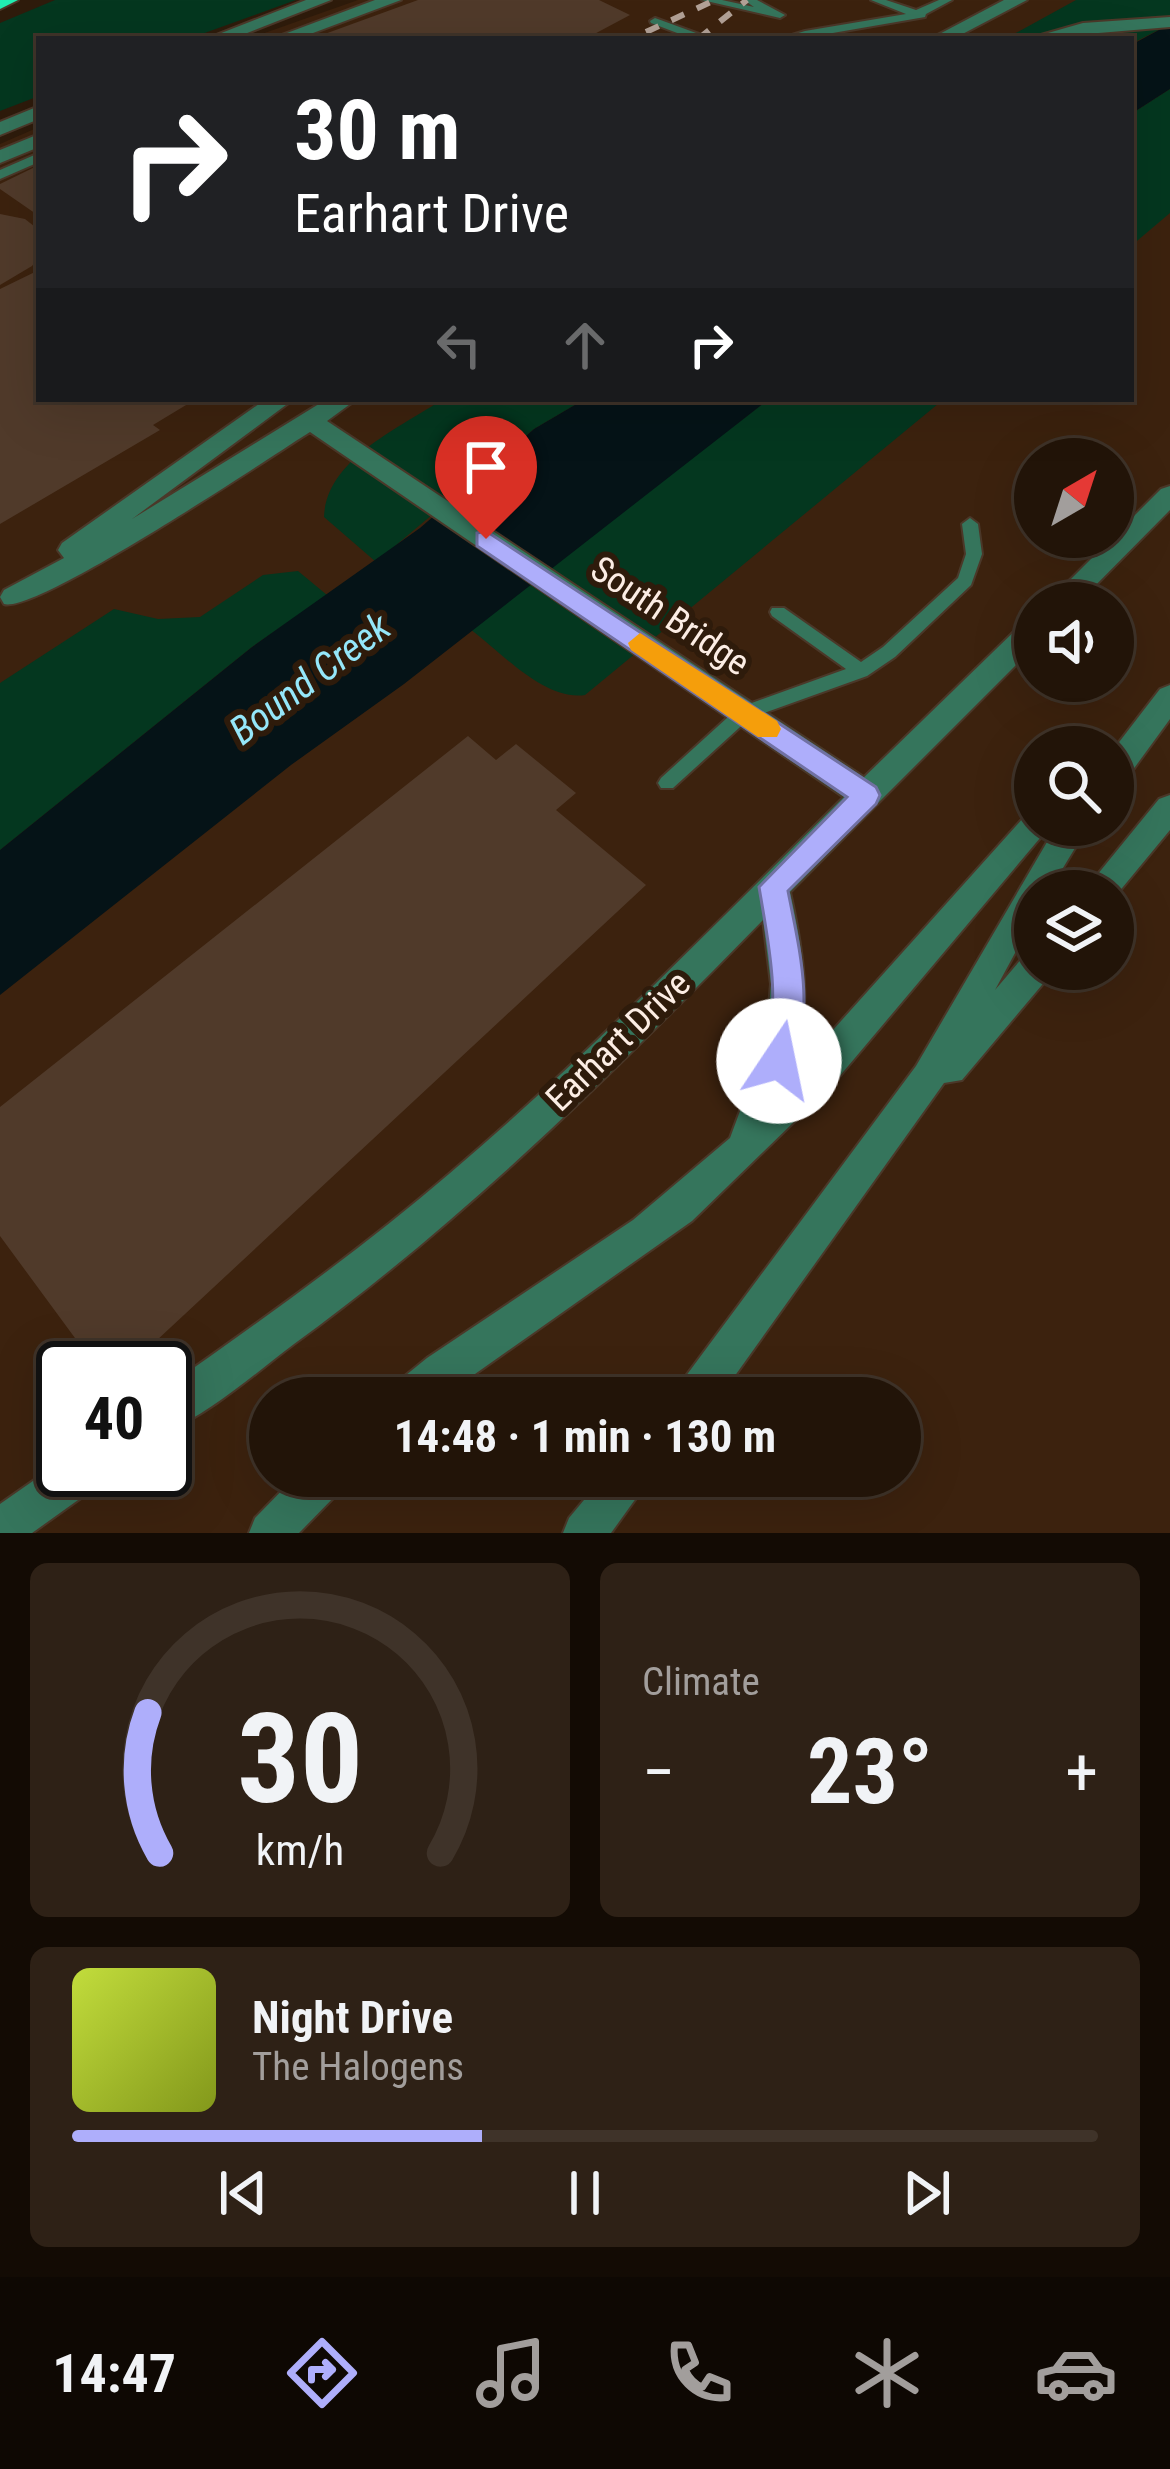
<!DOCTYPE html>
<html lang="en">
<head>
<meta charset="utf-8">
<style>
  body { margin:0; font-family:"Roboto Condensed",sans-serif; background:#2e2116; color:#f1f3f6; height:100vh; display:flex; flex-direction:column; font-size:45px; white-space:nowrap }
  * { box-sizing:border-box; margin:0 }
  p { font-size:39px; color:#a29e9c }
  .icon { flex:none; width:66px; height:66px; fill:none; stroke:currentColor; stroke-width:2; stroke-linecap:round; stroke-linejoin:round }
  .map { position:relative; height:1533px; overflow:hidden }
  .drawer { display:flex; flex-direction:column; gap:30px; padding:30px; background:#130b04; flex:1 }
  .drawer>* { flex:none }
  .guide { position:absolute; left:36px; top:36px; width:1098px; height:366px; border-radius:0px; box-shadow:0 12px 48px #0002,0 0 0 3px #3f3329; background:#202124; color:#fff; overflow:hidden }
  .needle { width:78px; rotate:39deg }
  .controls { position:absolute; left:1014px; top:438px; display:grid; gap:24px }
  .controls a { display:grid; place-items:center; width:120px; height:120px; border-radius:50%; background:#221408; box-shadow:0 12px 48px #0002,0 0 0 3px #3f3329; font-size:60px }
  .speed { position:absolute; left:36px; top:1341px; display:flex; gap:24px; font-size:60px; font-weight:700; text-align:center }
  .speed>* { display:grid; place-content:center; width:156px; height:156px; border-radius:50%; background:#221408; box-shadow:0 12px 48px #0002,0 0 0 3px #3f3329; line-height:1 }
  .speed .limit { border:6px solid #111; border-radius:18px; background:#fff; color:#111 }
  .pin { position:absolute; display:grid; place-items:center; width:102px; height:102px; color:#fff; margin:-123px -51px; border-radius:50% 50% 50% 0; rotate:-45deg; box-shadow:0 0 12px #0007 }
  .pin .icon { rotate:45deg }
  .me { position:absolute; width:132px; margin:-66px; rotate:11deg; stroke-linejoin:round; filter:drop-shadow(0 0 9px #0008) }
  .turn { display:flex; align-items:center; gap:42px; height:252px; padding:0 60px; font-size:54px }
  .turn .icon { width:156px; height:156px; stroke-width:2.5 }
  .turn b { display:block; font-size:84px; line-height:102px }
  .lanes { display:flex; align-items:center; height:114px; padding:0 60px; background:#0003; justify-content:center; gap:60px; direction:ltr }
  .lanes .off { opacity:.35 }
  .big { font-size:90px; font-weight:700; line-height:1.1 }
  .drawer .card { flex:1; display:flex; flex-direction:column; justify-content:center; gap:18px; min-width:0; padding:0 42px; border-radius:18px; background:#2e2116 }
  .drawer .dial { align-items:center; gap:0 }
  .dial svg { height:312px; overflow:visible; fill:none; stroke:#3f3329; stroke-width:7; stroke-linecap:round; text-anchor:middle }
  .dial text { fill:#f1f3f6; stroke:none }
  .song { display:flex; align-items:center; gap:36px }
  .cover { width:144px; height:144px; border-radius:18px; background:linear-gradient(135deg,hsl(70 70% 55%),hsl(70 70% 35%)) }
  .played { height:12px; border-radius:6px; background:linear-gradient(90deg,#aeaefb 40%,#3f3329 40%) }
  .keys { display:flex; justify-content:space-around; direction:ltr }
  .heat { display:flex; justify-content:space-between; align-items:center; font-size:66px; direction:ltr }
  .drawer .tiles { flex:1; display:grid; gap:30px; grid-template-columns:1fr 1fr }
  .card:last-child { grid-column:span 2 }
  .trip { position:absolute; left:249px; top:1377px; width:672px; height:120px; border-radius:60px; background:#221408; box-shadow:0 12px 48px #0002,0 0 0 3px #3f3329; font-weight:700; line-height:120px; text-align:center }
  .tabs { display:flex; height:192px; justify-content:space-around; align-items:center; background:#0e0803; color:#a29e9c }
  .tabs .icon { width:84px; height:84px }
  .tabs .on { color:#aeaefb }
  .tabs b { font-size:54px; color:#f1f3f6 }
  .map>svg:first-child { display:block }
  .built { fill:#3c220e; fill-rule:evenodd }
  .green { fill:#04371f }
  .water { fill:#051317 }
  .building { fill:#503a2a }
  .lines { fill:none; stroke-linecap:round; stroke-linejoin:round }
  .service-casing { stroke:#4b3829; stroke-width:4 }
  .minor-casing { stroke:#4b3829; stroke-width:4 }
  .tertiary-casing { stroke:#4b3829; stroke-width:4 }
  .motorway-casing { stroke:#4b3829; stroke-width:4 }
  .service { fill:#35755c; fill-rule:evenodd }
  .minor { fill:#35755c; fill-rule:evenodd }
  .tertiary { fill:#35755c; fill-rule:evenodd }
  .motorway { fill:#21edb1; fill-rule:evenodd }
  .rail { stroke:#b2a196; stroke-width:6; stroke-dasharray:14 14; stroke-linecap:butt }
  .route { fill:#aeaefb; stroke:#7171a3; stroke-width:3 }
  .slow { fill:#f59e0b }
  .labels { text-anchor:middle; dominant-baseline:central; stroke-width:12; stroke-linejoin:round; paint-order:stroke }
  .street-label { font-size:36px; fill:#fcede4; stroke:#2e1b0b }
  .water-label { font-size:39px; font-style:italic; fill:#95e7fa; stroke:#2e1b0b }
</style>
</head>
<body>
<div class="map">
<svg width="1170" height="1533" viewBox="0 0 1170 1533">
  <rect width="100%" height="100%" fill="#2e1b0b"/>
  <path class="built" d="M358,0H1170V1533H0V144L39,127V399H1131V39H248ZM1035,459H1113V537H1035ZM1035,603H1113V681H1035ZM1035,747H1113V825H1035ZM1035,891H1113V969H1035ZM63,1368H165V1470H63ZM270,1398H900V1476H270Z"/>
  <g class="green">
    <path d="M55,0H296L188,39H39V96L0,111V23Z"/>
    <path d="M1076,0H1170V24L1131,44V39H1005Z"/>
    <path d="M1170,89V213L1131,246V114Z"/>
    <path d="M443,399H585L534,429L376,562L324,517C326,459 400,428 443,399Z"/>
    <path d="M769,399H944L585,695C544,701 501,652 470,629Z"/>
    <path d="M298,571L327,595L252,647L0,850V683L114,609L158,619L200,617L263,575Z"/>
  </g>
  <g class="water">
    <path d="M1170,24V89L1131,114V45Z"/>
    <path d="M585,399H769L404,684L291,765L0,995V850L252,647L420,528L534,429Z"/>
  </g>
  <g class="building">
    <path d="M418,0H599L630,15L585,39H311Z"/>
    <path d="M39,165V216L0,189V184Z"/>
    <path d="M0,214L25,219L39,230V257L32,266L0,285Z"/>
    <path d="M39,270V399H196L153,425L160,430L0,524V289Z"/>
    <path d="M468,736L496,760L516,744L576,793L556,810L646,885L127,1368H97L0,1236V1107Z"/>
  </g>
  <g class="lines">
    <defs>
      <g id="service">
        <path d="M702,0H722L754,7L744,0H757L785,15L780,18Z"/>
        <path d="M871,0H886L916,10L939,0H952L926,14L925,17L798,39H779L805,31L906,14Z"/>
        <path d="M655,18L707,37L708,39H693L651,23L650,21Z"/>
        <path d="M39,153V162L0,179V170Z"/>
        <path d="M970,518L978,524L982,554L971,585L895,657L867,676L750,718L673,788H661L658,783L661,778L738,708L846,669L772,616L770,612L772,608H784L861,662L883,647L958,578L966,554L962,524Z"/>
      </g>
      <g id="minor">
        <path d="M375,0H401L297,39H271Z"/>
        <path d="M39,134V147L0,163V150Z"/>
        <path d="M1170,486V510L1078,603H1047L1161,489Z"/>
        <path d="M1035,618V646L877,804L866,808L855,804L851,795L855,786L1025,621Z"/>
      </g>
      <g id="tertiary">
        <path d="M306,0H331L232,39H206Z"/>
        <path d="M1004,0H1027L953,39H930Z"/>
        <path d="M1170,17V27L1027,39L1083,23Z"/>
        <path d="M39,106V119L0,135V122Z"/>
        <path d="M266,399H294L132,519L327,399H357L327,421L877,786L881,795L877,804L790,892C804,955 814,1018 789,1079L1025,816L1035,812V825H1051L833,1084L692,1221L441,1398H389L395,1384L427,1358L633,1220L730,1138L766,1041L771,984L763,920C615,1071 466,1219 294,1344C254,1374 211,1413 165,1432V1388C262,1320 359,1251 449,1174C588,1056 715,924 844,797L310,432C267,459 37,614 4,604L0,597L4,590L64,558L58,550L62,543Z"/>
        <path d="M1170,685V719L1124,782L1113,786V750L1160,689Z"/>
        <path d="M1170,795V830L1113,899V891H1084L1159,799Z"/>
        <path d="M1057,825H1089L1049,891H1035V916L995,990L1023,957L1035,953V969H1051L1047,979L962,1080L944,1083L719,1398H674L680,1384L916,1066Z"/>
        <path d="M63,1460V1470H105L99,1485L32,1533H0V1504Z"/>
        <path d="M296,1476H346L340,1491L299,1533H249L255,1518Z"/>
        <path d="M604,1476H652L611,1533H563L569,1518Z"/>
      </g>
      <path id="motorway" d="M0,0H18L0,9Z"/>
    </defs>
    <use href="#service" class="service-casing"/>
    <use href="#minor" class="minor-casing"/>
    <use href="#tertiary" class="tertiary-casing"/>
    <use href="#motorway" class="motorway-casing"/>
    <use href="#service" class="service"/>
    <use href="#minor" class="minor"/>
    <use href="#tertiary" class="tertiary"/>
    <use href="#motorway" class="motorway"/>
    <g class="rail">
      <path d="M646,32L715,0"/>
      <path d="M698,39L747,0"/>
    </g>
  </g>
  <path class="route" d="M486,531L876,787L880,795L876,804L788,891C800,952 816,1012 790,1072L779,1076L768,1072L763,1061C782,1002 769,947 759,887L847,797L477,546V533Z"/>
  <path class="slow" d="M640,633L777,721L781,729L777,737H758L631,650L628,643Z"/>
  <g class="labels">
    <g class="street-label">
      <text transform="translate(670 616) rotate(34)">South Bridge</text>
      <text transform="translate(618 1041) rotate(-44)">Earhart Drive</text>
    </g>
    <g class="water-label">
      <text transform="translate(310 679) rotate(-37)">Bound Creek</text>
    </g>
  </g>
</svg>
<div class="controls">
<a><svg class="needle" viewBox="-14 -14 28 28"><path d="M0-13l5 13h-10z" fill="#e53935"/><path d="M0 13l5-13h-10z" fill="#a29e9c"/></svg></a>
<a><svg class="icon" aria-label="sound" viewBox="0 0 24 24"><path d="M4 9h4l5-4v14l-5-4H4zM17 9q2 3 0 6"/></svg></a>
<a><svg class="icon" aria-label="search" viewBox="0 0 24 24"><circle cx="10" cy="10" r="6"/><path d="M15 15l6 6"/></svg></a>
<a><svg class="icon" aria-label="layers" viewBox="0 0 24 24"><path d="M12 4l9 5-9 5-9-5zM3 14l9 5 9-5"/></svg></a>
</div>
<div class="speed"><div class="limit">40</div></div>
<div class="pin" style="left:486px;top:539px;background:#d93025"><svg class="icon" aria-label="arrive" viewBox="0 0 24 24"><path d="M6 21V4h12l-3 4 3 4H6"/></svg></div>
<svg class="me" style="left:779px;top:1061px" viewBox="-20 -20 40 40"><circle r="19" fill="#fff"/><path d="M0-13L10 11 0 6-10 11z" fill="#aeaefb"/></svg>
<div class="trip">14:48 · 1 min · 130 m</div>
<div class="guide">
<div class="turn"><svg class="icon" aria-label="right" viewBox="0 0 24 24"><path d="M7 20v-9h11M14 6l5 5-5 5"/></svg><div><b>30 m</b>Earhart Drive</div></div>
<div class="lanes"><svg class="icon off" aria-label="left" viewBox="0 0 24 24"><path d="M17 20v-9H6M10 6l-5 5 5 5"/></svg><svg class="icon off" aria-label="ahead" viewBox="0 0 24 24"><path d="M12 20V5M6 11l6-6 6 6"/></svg><svg class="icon" aria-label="right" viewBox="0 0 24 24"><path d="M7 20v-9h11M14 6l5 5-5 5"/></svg></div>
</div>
</div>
<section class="drawer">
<div class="tiles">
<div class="card dial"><svg viewBox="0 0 100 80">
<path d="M14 69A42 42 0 1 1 86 69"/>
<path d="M14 69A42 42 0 0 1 11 33" stroke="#aeaefb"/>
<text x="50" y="56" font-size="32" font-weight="700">30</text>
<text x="50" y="72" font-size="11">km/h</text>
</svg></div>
<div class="card"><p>Climate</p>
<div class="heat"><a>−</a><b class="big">23°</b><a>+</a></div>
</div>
<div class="card">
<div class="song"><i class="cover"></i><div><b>Night Drive</b><p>The Halogens</p></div></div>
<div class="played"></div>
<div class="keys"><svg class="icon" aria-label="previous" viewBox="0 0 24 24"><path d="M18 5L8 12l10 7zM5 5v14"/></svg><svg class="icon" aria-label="pause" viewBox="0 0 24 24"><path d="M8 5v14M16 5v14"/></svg><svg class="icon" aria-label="next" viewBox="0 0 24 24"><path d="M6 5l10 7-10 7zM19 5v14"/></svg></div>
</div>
</div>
</section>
<nav class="tabs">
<b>14:47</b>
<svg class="icon on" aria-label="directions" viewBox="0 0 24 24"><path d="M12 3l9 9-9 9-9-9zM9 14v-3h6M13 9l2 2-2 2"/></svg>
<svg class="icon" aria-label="music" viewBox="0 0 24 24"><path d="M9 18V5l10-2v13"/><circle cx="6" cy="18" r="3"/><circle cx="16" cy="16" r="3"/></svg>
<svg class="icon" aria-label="phone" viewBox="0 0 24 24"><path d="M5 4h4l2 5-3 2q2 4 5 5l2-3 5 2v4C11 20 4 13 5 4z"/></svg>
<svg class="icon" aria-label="climate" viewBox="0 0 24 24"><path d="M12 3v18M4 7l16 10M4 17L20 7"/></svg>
<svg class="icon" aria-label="car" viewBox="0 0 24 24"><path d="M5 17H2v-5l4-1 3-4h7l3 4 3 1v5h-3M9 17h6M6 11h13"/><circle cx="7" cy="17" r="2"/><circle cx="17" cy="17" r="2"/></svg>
</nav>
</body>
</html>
